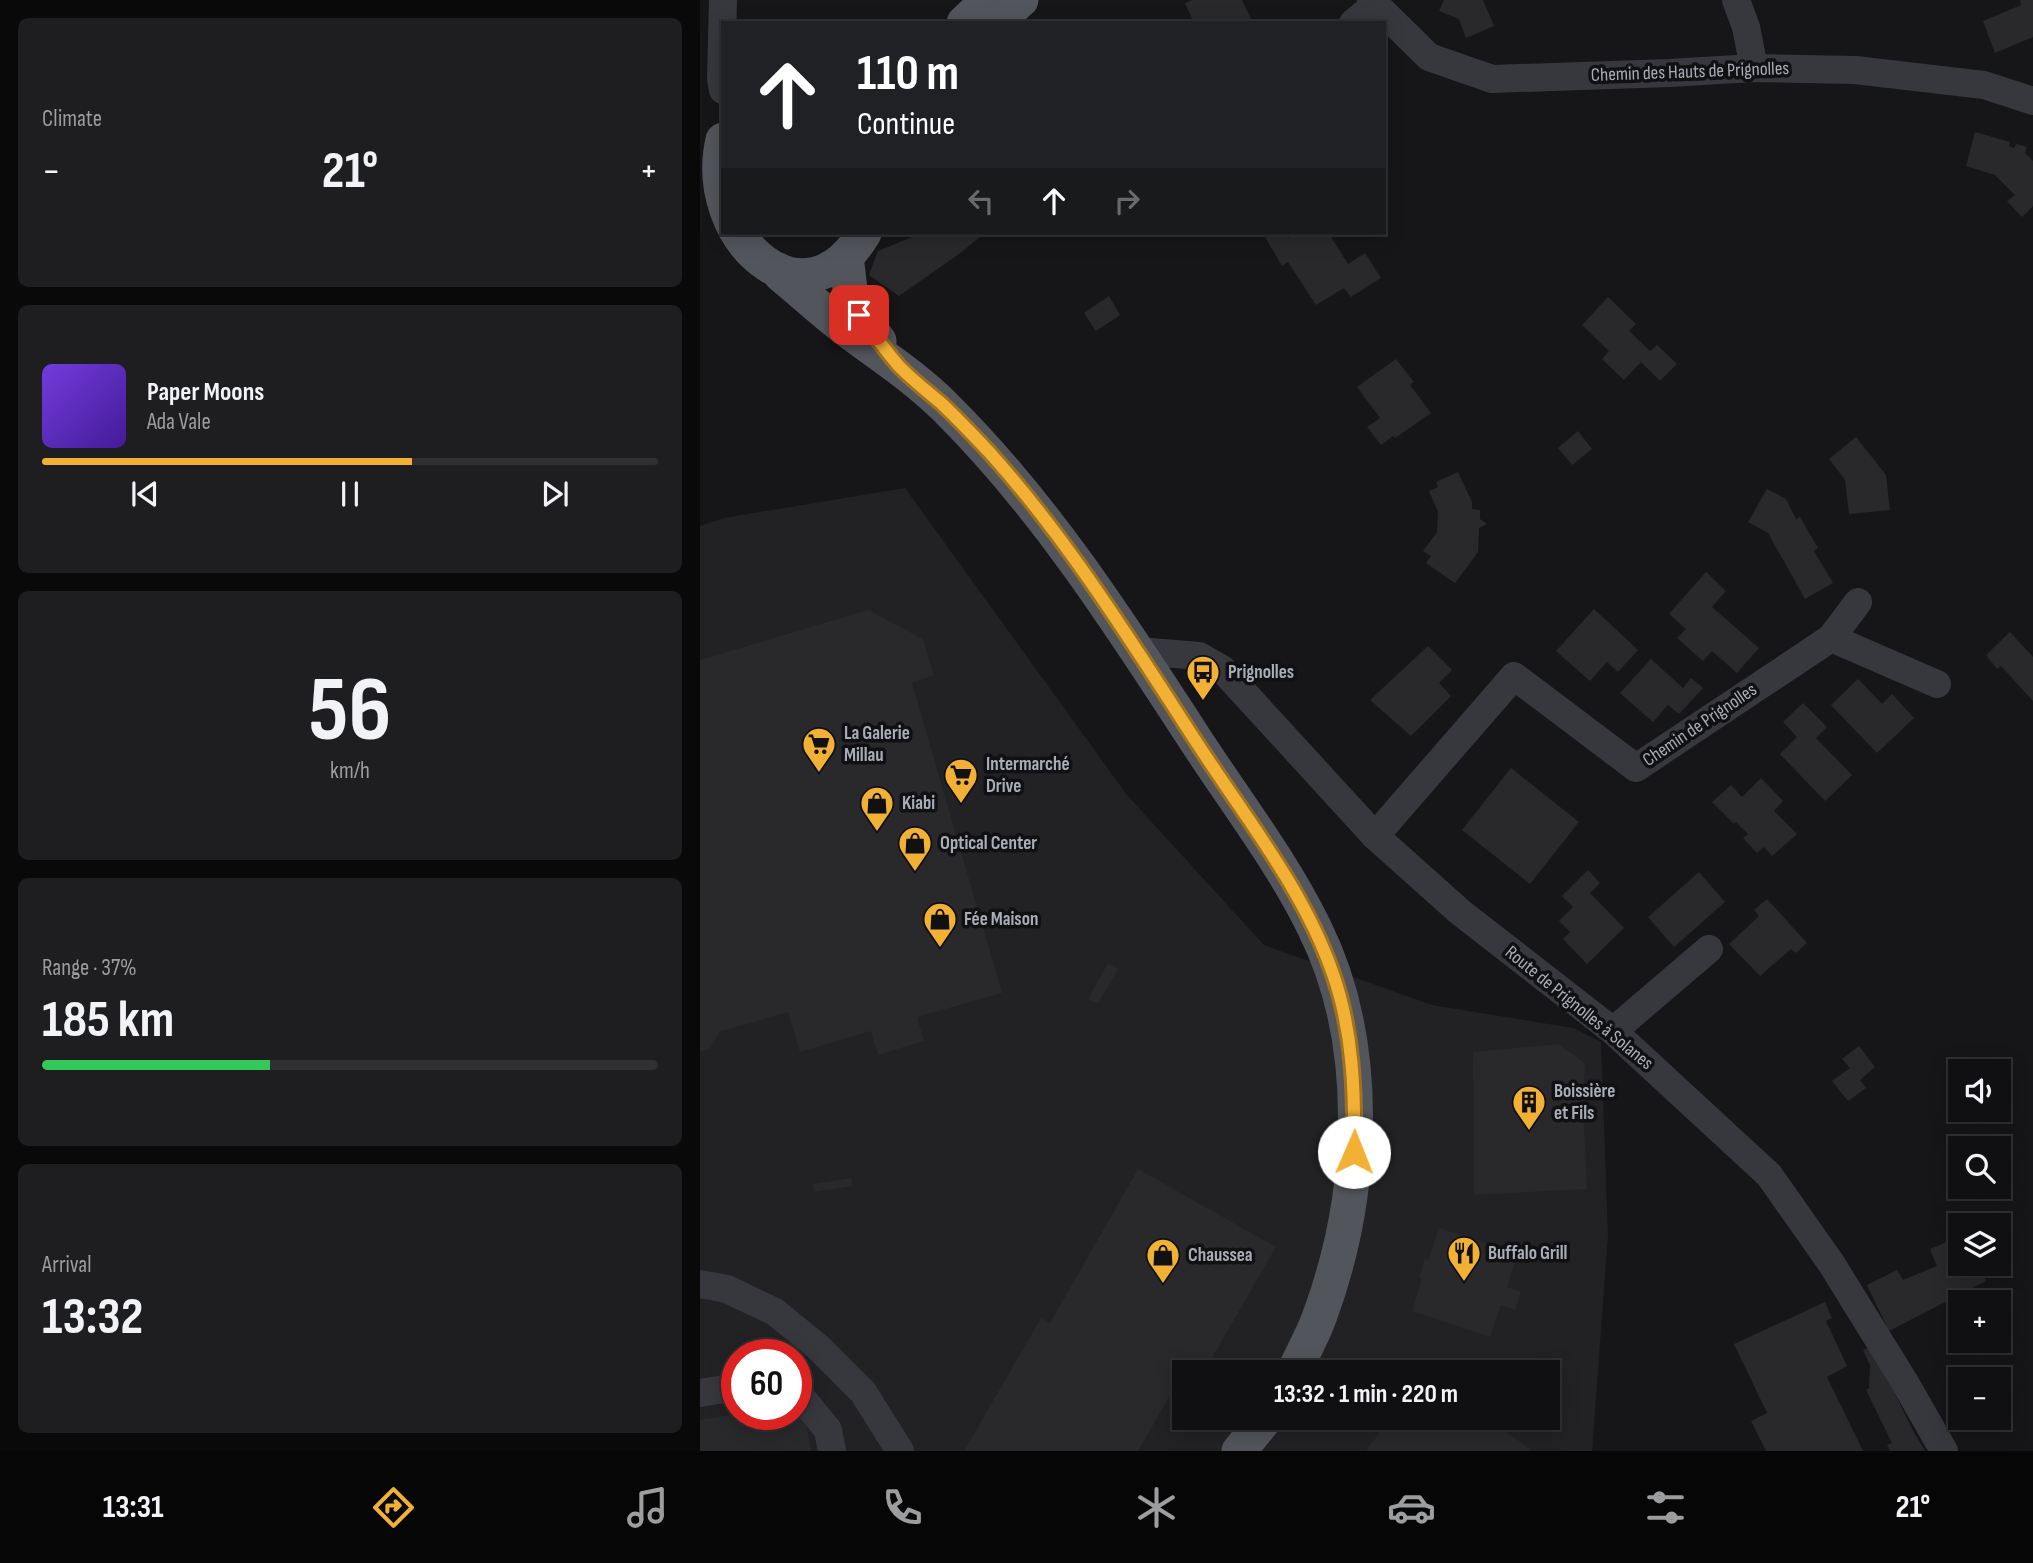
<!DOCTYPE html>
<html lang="en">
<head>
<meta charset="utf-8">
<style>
  body { margin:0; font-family:"Sofia Sans Condensed",sans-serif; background:#1e1e20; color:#f1f3f6; height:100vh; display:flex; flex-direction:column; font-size:26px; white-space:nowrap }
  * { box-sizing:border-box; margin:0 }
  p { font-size:23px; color:#9c9d9f }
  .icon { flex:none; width:38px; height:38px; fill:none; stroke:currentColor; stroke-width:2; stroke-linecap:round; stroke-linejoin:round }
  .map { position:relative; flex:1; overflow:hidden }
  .side { display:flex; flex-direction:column; gap:18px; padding:18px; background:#09090a; width:700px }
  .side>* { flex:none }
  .guide { position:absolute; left:21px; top:21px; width:665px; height:214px; border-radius:0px; box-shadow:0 4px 18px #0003,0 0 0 2px #303032; background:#202124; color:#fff; overflow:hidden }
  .tools { position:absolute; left:1248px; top:1059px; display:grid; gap:14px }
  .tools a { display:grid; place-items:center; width:63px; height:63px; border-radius:0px; background:#101012; box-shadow:0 4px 18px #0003,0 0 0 2px #303032; font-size:35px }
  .speed { position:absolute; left:21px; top:1339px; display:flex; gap:14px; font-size:35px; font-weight:700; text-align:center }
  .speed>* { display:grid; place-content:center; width:91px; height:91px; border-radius:50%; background:#101012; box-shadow:0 4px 18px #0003,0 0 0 2px #303032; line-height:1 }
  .speed .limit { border:10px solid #d22; background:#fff; color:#111 }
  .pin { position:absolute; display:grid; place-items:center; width:60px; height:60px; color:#fff; margin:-30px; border-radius:14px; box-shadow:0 4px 10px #0006 }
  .me { position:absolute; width:77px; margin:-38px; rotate:1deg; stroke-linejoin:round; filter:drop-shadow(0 0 5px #0008) }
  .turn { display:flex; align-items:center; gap:24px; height:147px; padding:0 21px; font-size:32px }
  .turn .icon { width:91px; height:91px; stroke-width:2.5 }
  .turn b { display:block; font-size:49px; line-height:60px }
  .lanes { display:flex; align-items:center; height:66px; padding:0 21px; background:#0003; justify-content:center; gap:35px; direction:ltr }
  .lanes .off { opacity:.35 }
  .big { font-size:52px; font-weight:700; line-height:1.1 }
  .side .tile { flex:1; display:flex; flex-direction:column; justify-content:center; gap:10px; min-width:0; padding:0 24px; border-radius:10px; background:#1e1e20 }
  .side .dial { align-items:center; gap:0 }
  .dial b { font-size:91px; line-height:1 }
  .song { display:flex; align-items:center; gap:21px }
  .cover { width:84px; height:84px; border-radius:10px; background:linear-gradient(135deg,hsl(260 70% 55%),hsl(260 70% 35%)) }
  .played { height:7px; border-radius:4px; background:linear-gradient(90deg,#f2b134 60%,#303032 60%) }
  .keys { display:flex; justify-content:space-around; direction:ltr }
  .heat { display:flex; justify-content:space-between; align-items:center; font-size:38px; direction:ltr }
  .charge { height:10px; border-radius:5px; background:linear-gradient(90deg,#34c759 37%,#303032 0) }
  .trip { position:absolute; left:472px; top:1360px; width:388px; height:70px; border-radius:0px; background:#101012; box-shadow:0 4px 18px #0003,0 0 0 2px #303032; font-weight:700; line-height:70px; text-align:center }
  .dock { display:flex; height:112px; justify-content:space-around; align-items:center; background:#060607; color:#9c9d9f }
  .dock .icon { width:49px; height:49px }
  .dock .current { color:#f2b134 }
  .dock b { font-size:32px; color:#f1f3f6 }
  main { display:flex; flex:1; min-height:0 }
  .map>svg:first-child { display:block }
  .built { fill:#222225; fill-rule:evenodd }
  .building { fill:#29292c }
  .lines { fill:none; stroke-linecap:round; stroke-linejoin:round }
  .minor { stroke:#37383d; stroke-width:28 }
  .major { stroke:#53555c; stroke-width:35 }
  .route-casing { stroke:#9d7322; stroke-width:18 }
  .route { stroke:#f2b134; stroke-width:12 }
  .labels { text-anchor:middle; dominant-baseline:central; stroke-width:7; stroke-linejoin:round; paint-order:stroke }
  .street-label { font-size:19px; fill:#a8adb8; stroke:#111113 }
  .poi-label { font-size:19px; font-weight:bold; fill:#a8adb8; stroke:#111113; text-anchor:start }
</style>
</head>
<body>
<main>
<section class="side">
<div class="tile"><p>Climate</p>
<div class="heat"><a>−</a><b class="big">21°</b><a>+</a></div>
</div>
<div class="tile">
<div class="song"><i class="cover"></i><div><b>Paper Moons</b><p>Ada Vale</p></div></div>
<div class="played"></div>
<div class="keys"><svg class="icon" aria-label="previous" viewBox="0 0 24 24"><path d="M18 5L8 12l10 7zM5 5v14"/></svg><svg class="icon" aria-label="pause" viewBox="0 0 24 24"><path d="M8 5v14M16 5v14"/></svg><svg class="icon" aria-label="next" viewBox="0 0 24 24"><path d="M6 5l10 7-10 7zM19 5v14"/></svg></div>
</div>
<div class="tile dial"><b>56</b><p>km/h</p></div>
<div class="tile"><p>Range · 37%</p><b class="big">185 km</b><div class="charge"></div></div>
<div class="tile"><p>Arrival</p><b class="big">13:32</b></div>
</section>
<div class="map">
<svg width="1333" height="1451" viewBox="0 0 1333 1451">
  <rect width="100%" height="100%" fill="#161618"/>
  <path class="built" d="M205,488L427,795L564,945L732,1005L873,1028L901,1042L908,1236L892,1451H0V526L24,518ZM37,1354H96V1414H37ZM485,1372H849V1418H485Z"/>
  <g class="building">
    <path d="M492,0H542L553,23H494L485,3Z"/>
    <path d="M744,0H783L794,26L766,38L759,19L739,11Z"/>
    <path d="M1320,0H1333V37L1295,53L1283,21L1321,5Z"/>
    <path d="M1275,132L1310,142L1309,146L1314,148L1316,144L1327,147L1325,153L1333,161V206L1322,217L1307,201L1315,195L1295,175L1266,166Z"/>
    <path d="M222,233H285L259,254L199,296L169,275L178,251Z"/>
    <path d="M563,233H585L588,238L598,233H638L631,237L648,264L665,253L681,278L651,297L644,288L616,305L588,262L582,266Z"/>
    <path d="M409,296L420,315L396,331L384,313Z"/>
    <path d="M908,297L936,324L929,331L950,351L957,345L977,364L960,381L941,362L924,380L902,359L909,351L882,325Z"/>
    <path d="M696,359L714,382L710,385L731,413L695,438L693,436L681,445L667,427L680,418L657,387Z"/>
    <path d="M878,431L892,449L872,465L858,448Z"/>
    <path d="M1156,437L1186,475L1190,510L1149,514L1145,480L1129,459Z"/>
    <path d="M758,472L772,502V509L780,510V519L787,524L779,528L778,552L755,583L726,563L731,556L723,551L737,532L738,512L729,491L738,487L736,482Z"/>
    <path d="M1067,489L1086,499L1096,519L1100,517L1118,548L1114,551L1133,583L1105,599L1068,533L1048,522Z"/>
    <path d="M1006,572L1026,591L1012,607L1059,648L1037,673L1012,651L1003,661L977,638L986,629L969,614Z"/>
    <path d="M894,609L938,650L918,672L907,662L890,681L856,651Z"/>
    <path d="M168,610L223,639L234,675L212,683L302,993L217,1017L224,1041L178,1055L171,1031L100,1052L88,1012L19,1032L10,1049L0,1052V660Z"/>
    <path d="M1310,632L1333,657V701L1301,666L1297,669L1286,655Z"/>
    <path d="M728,646L752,670L739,683L751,696L711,736L670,700Z"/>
    <path d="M951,659L983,688L991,678L1003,688L979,714L968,705L953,722L920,693Z"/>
    <path d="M1158,679L1182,704L1192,694L1214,718L1177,753L1131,705Z"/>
    <path d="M1103,703L1127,727L1116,738L1152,775L1125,801L1080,754L1097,737L1083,722Z"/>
    <path d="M811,768L879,822L830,884L762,830Z"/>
    <path d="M1061,778L1083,801L1074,811L1097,834L1072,856L1064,847L1057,853L1043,838L1048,834L1036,822L1034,824L1012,802L1031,785L1042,797Z"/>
    <path d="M888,870L900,883L890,893L924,928L887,964L863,939L870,932L859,921L873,907L862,896Z"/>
    <path d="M999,872L1025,902L974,947L948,917Z"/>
    <path d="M1067,899L1107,943L1096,953L1091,949L1060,976L1029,944L1059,916L1054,910Z"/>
    <path d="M408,963L418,969L398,1004L388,999Z"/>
    <path d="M858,1044L885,1063L883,1107L887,1189L774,1195L773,1052Z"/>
    <path d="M1159,1046L1175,1067L1160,1080L1166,1088L1148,1101L1132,1081L1150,1068L1142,1059Z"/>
    <path d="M438,1169L576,1247L504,1372H485V1399L472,1392L438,1451H264L341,1318L350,1323Z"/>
    <path d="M151,1178L152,1186L114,1192L113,1184Z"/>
    <path d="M739,1228L818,1254L807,1287L821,1292L815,1310L801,1305L790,1337L712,1311L722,1279L719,1277L725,1259L728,1260Z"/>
    <path d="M1254,1239L1260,1252V1264H1277L1286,1281L1189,1331L1167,1285L1197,1270L1203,1280L1237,1266L1230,1249Z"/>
    <path d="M1125,1302L1132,1318L1126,1321L1147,1366L1127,1377L1163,1451H1066L1051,1421L1067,1413L1034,1344Z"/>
    <path d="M1172,1346L1212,1429L1225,1451H1190L1187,1445L1192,1443L1166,1390L1169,1388L1170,1365L1163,1350Z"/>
    <path d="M36,1414H92L93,1417L105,1415L111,1451H0V1420Z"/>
    <path d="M690,1418H787L833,1451H666Z"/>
  </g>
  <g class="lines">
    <g class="minor">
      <path d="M23,0L21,79L23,90"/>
      <path d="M671,0L729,57L792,79L969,73L1054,68L1155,70L1284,85L1333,101"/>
      <path d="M1036,0L1046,27L1054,68"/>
      <path d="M653,23L676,4"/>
      <path d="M1131,638L1158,602"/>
      <path d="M438,651L499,656L522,669L675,836L760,912L913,1031L1069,1175L1131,1263L1204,1381L1244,1451"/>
      <path d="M675,836L814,676L936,768L1131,638L1237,684"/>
      <path d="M913,1031L1009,949"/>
      <path d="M0,1284L27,1289L75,1312L118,1347L163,1392L200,1451"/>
      <path d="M96,1391L128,1430L132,1451"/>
      <path d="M0,1393L37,1387"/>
    </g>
    <g class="major">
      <path d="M264,23L288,0"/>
      <path d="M295,23L321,0"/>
      <path d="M23,140C0,239 105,333 164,233"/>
      <path d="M146,256L151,298L159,315L179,341"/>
      <path d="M81,275C102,292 121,310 142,326C177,353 214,376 245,407C342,503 417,619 491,733C532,797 580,858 614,927C673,1045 664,1197 619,1318C612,1337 602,1354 594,1372"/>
      <path d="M539,1451L566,1418"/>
    </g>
  </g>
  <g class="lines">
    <defs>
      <path id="route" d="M159,315C172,331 184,349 198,365C211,379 227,391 242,404C258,419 274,436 290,453C370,542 434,646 499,746C547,820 604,890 633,974C653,1031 655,1092 654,1152"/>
    </defs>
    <use href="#route" class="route-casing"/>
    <use href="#route" class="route"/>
  </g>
  <defs>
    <symbol id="bus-pin" viewBox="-11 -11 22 30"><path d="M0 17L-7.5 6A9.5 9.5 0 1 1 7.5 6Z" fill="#f2b134" stroke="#111113"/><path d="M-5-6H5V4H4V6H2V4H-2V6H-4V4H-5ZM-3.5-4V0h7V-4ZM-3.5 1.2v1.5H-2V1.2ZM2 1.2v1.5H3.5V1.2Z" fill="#111"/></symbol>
    <symbol id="supermarket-pin" viewBox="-11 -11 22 30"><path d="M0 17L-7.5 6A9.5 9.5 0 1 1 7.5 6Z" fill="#f2b134" stroke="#111113"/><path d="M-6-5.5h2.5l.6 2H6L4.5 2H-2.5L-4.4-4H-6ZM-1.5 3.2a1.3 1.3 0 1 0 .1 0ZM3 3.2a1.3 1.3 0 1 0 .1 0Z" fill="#111"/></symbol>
    <symbol id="shop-pin" viewBox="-11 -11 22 30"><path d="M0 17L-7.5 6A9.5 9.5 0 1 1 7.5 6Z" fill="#f2b134" stroke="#111113"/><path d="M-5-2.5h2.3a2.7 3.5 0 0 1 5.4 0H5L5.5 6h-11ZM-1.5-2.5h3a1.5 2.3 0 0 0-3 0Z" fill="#111"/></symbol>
    <symbol id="building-pin" viewBox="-11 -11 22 30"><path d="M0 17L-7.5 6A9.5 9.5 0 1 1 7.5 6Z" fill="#f2b134" stroke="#111113"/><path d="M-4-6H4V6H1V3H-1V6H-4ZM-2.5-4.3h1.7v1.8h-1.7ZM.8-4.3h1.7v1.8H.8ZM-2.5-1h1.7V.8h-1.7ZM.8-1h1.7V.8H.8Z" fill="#111"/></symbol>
    <symbol id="restaurant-pin" viewBox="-11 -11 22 30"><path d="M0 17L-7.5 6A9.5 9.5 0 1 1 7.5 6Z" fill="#f2b134" stroke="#111113"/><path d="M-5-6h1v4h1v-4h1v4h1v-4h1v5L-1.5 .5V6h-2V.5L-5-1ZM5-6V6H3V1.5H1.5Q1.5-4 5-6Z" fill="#111"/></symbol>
  </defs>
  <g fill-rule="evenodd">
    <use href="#bus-pin" x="484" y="653" width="38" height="52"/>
    <use href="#supermarket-pin" x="100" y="725" width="38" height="52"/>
    <use href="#supermarket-pin" x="242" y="756" width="38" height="52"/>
    <use href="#shop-pin" x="158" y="784" width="38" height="52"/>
    <use href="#shop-pin" x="196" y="824" width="38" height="52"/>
    <use href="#shop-pin" x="221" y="900" width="38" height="52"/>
    <use href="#building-pin" x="810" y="1083" width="38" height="52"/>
    <use href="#restaurant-pin" x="745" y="1234" width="38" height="52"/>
    <use href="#shop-pin" x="444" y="1236" width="38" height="52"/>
  </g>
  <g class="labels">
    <g class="street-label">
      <text transform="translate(990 72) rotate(-2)">Chemin des Hauts de Prignolles</text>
      <text transform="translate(1000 725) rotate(-34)">Chemin de Prignolles</text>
      <text transform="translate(879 1008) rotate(39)">Route de Prignolles à Solanes</text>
    </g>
    <g class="poi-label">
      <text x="528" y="672">Prignolles</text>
      <text x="144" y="733">La Galerie<tspan x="144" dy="22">Millau</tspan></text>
      <text x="286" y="764">Intermarché<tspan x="286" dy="22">Drive</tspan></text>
      <text x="202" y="803">Kiabi</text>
      <text x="240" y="843">Optical Center</text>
      <text x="264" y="919">Fée Maison</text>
      <text x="854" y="1091">Boissière<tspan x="854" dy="22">et Fils</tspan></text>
      <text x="788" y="1253">Buffalo Grill</text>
      <text x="488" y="1255">Chaussea</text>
    </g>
  </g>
</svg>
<div class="tools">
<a><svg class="icon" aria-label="sound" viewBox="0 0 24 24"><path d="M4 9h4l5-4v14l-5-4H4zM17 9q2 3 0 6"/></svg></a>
<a><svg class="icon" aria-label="search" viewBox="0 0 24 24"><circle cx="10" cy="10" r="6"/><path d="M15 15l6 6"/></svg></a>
<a><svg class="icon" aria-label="layers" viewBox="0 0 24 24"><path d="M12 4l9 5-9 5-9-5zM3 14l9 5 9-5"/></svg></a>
<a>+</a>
<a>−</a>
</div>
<div class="speed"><div class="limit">60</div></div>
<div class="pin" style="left:159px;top:315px;background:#d93025"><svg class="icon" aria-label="arrive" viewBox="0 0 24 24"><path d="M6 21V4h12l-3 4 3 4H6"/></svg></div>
<svg class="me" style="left:654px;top:1152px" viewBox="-20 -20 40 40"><circle r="19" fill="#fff"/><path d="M0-13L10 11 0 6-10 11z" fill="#f2b134"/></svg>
<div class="trip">13:32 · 1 min · 220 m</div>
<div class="guide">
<div class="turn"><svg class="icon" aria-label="ahead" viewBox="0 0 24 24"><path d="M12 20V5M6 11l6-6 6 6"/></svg><div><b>110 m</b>Continue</div></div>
<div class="lanes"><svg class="icon off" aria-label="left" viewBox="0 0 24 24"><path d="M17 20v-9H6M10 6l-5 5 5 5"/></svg><svg class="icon" aria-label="ahead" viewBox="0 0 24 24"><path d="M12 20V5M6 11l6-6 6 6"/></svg><svg class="icon off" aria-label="right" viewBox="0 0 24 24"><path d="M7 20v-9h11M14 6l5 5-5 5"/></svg></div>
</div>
</div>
</main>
<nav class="dock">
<b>13:31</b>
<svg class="icon current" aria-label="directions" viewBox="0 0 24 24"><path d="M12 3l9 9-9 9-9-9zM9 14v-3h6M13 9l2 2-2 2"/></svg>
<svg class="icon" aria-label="music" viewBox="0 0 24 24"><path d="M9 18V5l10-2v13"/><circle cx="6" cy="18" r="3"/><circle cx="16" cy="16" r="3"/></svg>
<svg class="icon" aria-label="phone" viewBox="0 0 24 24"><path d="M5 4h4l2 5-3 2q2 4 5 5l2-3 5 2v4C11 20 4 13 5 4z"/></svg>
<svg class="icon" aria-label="climate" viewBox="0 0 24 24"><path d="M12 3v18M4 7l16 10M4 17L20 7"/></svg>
<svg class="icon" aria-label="car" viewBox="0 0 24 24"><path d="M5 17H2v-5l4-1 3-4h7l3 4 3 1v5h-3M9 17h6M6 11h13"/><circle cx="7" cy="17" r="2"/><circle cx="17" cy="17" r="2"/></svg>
<svg class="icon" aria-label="filters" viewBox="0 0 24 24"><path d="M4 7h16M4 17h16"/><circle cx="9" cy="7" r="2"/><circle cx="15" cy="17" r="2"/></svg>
<b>21°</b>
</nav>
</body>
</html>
